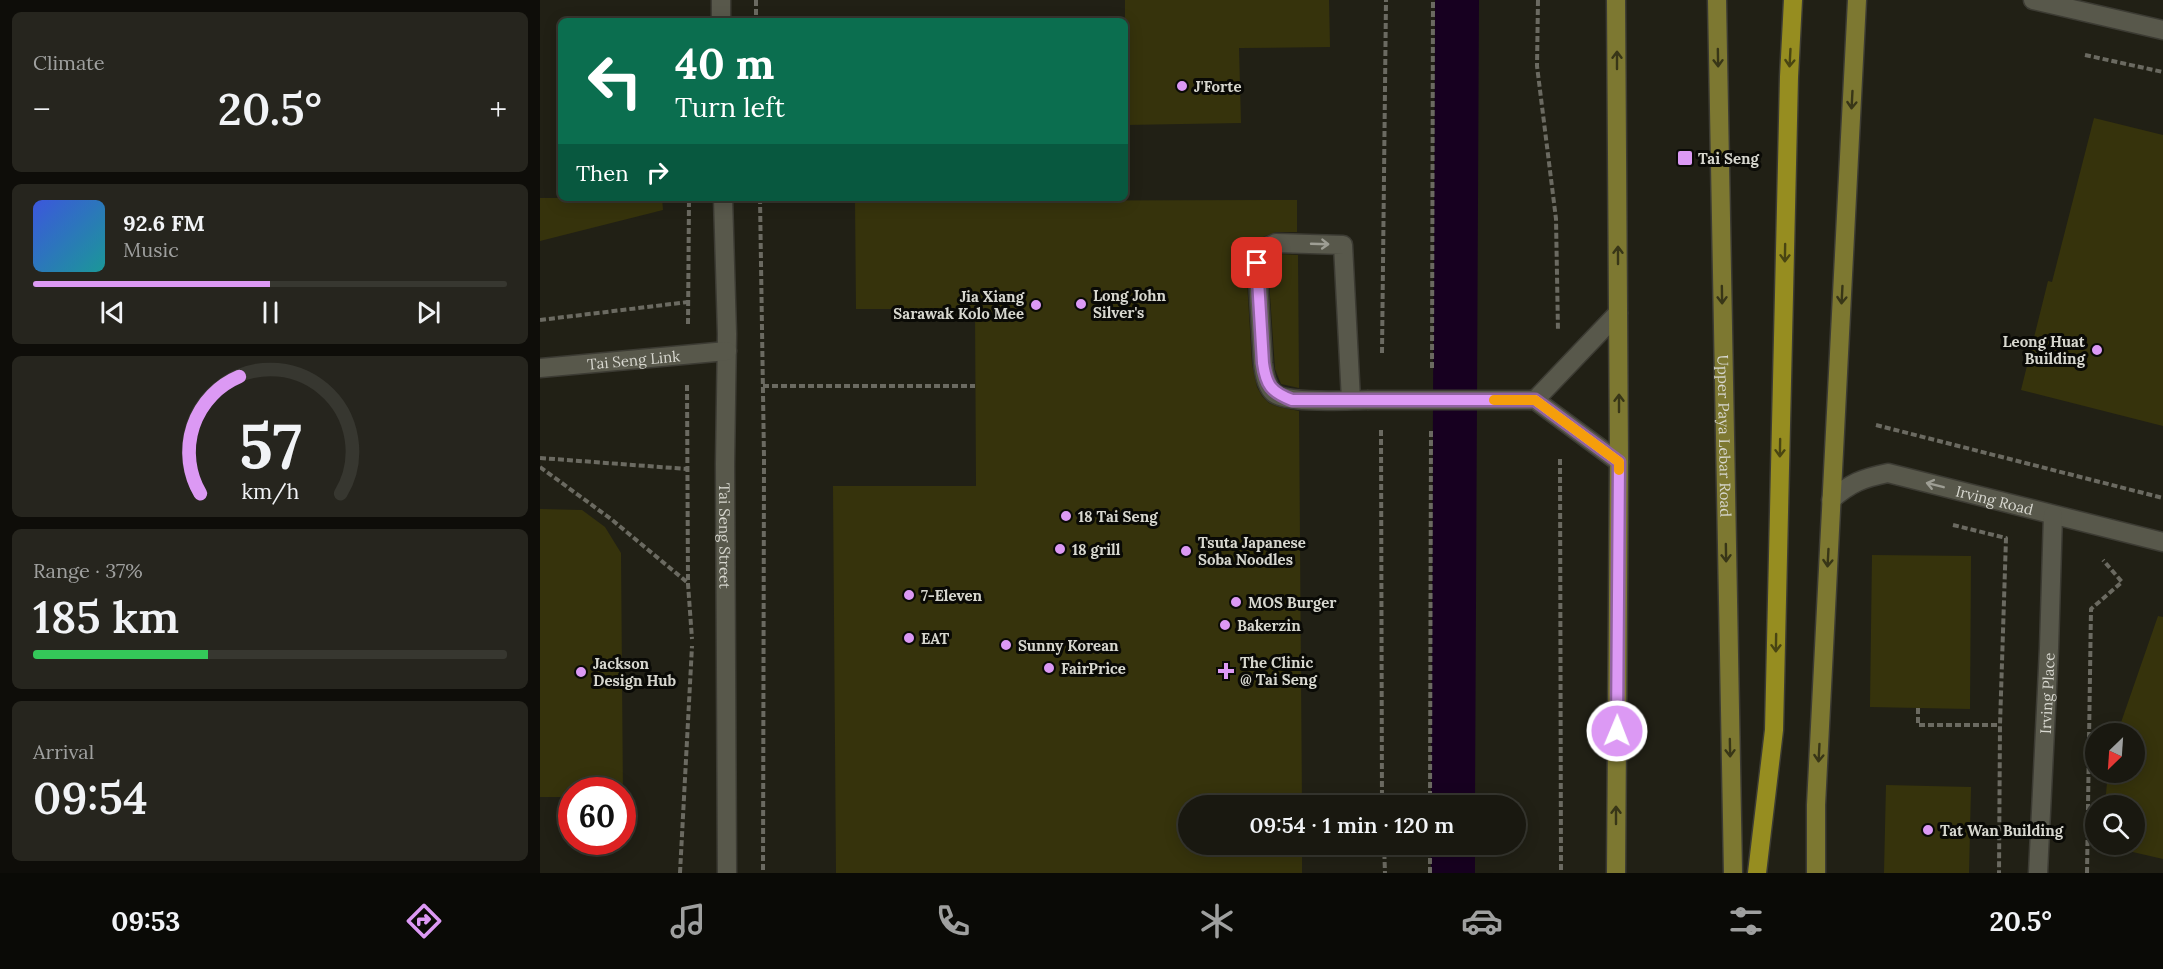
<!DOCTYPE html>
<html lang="en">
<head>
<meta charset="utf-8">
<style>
  body { margin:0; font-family:Lora,serif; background:#26251e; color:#f1f3f6; height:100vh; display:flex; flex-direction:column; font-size:22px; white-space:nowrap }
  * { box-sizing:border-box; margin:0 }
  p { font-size:20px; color:#9fa09f }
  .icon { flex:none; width:33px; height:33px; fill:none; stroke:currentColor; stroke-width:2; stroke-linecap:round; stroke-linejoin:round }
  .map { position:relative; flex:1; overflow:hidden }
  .drawer { display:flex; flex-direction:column; gap:12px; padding:12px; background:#0e0d09; width:540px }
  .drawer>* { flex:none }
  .banner { position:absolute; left:18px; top:18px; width:570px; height:183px; border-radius:9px; box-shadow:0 3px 15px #0003,0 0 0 2px #373730; background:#0b6e4f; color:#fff; overflow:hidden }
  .needle { width:39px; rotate:205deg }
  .fabs { position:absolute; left:1545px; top:723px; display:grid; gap:12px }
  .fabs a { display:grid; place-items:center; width:60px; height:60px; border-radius:50%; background:#191810; box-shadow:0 3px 15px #0003,0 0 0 2px #373730; font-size:30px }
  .speed { position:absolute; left:18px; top:777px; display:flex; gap:12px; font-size:30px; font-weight:700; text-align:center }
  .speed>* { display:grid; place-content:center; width:78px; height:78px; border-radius:50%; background:#191810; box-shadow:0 3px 15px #0003,0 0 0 2px #373730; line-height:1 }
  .speed .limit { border:9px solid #d22; background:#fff; color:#111 }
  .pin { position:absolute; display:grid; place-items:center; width:51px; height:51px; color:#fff; margin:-26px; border-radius:12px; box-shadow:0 3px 9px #0006 }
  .me { position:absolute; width:66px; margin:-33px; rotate:1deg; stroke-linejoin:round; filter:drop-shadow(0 0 4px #0008) }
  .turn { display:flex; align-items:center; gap:21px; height:126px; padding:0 18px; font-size:27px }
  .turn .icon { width:78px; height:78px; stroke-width:2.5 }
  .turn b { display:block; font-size:42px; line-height:51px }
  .then { display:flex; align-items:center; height:57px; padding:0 18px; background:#0003; gap:12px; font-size:22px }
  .big { font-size:45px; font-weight:600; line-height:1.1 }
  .drawer .tile { flex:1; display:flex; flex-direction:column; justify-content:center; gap:9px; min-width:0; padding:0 21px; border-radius:9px; background:#26251e }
  .drawer .dial { align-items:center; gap:0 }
  .dial svg { height:156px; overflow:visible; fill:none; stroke:#373730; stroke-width:7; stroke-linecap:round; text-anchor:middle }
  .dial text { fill:#f1f3f6; stroke:none }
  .song { display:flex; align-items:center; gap:18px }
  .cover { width:72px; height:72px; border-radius:9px; background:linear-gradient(135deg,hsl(230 70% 55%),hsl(180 70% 35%)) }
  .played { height:6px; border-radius:3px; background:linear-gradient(90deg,#dc99f4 50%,#373730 50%) }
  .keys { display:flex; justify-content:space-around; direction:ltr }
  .heat { display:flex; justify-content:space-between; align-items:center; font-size:33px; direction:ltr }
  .charge { height:9px; border-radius:4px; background:linear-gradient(90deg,#34c759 37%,#373730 0) }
  .trip { position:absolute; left:638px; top:795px; width:348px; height:60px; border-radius:30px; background:#191810; box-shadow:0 3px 15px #0003,0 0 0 2px #373730; font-weight:600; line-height:60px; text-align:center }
  .menu { display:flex; height:96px; justify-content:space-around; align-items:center; background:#0a0a06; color:#9fa09f }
  .menu .icon { width:42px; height:42px }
  .menu .active { color:#dc99f4 }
  .menu b { font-size:27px; color:#f1f3f6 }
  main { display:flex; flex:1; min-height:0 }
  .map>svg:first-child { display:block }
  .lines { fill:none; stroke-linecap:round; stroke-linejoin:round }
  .canal { stroke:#170020; stroke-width:44 }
  .building { fill:#36330c }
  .minor-casing { stroke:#3c3b33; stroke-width:21 }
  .major-casing { stroke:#3c3b33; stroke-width:21 }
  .highway-casing { stroke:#3c3b33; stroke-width:21 }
  .path { stroke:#6b6a61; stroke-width:4; stroke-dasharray:6 3; stroke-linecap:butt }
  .minor { stroke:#58584b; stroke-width:18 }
  .major { stroke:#7d7831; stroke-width:18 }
  .highway { stroke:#968d20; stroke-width:18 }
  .minor-bridge-casing { stroke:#3c3b33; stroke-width:21; stroke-linecap:butt }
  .minor-bridge { stroke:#58584b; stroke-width:18 }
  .oneway { stroke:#383617 }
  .oneway2 { stroke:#494512 }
  .oneway3 { stroke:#9e9e94 }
  .route-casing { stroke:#8f639f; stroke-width:15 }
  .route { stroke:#dc99f4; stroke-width:10 }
  .slow { stroke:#f59e0b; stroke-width:10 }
  .poi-dot { fill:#dc99f4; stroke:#0a0a06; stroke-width:2 }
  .labels { text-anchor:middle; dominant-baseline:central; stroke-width:6; stroke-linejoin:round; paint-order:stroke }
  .poi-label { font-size:15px; font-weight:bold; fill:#d7d7cf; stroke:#0a0a06; text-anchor:start }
  .street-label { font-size:15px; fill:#d7d7cf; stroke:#0a0a06 }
</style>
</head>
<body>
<main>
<section class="drawer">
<div class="tile"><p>Climate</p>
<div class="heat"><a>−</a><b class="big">20.5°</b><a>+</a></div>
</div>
<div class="tile">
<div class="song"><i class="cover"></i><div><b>92.6 FM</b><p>Music</p></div></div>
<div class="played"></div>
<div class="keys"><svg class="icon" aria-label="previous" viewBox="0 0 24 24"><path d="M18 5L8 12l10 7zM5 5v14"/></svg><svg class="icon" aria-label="pause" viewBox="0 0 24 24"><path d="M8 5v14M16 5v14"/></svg><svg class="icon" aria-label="next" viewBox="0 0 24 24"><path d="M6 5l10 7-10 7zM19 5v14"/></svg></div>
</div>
<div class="tile dial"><svg viewBox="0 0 100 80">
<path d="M14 69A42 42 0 1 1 86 69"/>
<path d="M14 69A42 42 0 0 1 34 9" stroke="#dc99f4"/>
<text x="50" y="56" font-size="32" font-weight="700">57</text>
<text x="50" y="72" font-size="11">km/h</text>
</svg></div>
<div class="tile"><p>Range · 37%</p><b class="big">185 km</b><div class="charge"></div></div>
<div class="tile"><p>Arrival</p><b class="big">09:54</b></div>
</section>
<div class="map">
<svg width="1623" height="873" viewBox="0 0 1623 873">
  <rect width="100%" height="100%" fill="#212015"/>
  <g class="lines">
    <g class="canal">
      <path d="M913,806L917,0"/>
      <path d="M913,873V844"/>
    </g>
  </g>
  <g class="building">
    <path d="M585,0H789L790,47L699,48L701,123L585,125Z"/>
    <path d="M1554,118L1623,135V426L1481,390L1508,281L1512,282Z"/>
    <path d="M0,198H122L123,210L0,241Z"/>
    <path d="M757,200V232H736L718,239L713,245L706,264L712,364L717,387L722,396L729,403L739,407L759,411L762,806H648V844H762V873H296L293,486H436L435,309H316L315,201Z"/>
    <path d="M738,254L758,255L759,388L741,384L735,369L728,265L732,257Z"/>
    <path d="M0,509L42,510L65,527L81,553L83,798L82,790H32V797H0Z"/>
    <path d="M1332,555L1431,556L1430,709L1330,707Z"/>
    <path d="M1618,616L1623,617V859L1584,850L1582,844H1594V806L1565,804L1568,772H1594V734H1577Z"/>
    <path d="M1346,785L1431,787L1429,873H1344Z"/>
  </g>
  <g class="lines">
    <defs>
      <g id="minor">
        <path d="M1493,0L1623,30"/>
        <path d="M181,21V0"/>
        <path id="s1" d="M183,198L187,334L185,464L187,873"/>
        <path id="s2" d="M0,368L187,351"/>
        <path d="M811,400L803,245L736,243L723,249L717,263L723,363C724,373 726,386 734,393C747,404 809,400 827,400"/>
        <path d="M991,400H995L1079,462"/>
        <path d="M995,400L1078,313"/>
        <path id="s3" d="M1291,500C1310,483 1323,478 1348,473L1623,542"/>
        <path id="s4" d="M1498,873L1509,648L1513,515"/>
      </g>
      <g id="major">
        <path id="s5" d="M1177,0L1193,873"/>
        <path d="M1076,873L1079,462L1076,0"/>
        <path d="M1276,873V805L1317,0"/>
      </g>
      <path id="highway" d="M1217,873L1234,730L1249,77L1253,0"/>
    </defs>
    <use href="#minor" class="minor-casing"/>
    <use href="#major" class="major-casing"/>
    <use href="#highway" class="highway-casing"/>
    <g class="path">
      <path d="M216,0V21"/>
      <path d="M998,0L997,66L1016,219L1018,331"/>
      <path d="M1545,55L1623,72"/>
      <path d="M220,198L224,458L223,873"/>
      <path d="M0,320L148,302"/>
      <path d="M148,324L149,199"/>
      <path d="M842,353L846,0"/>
      <path d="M892,368L893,0"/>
      <path d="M147,385L148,584L152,639"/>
      <path d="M223,386H435"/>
      <path d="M1336,425L1623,498"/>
      <path d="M841,430L842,806"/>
      <path d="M0,458L147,469"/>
      <path d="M1020,459L1021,873"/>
      <path d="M0,467L71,519L148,583"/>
      <path d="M1413,525L1466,538L1460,725L1459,873"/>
      <path d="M1378,708V725H1460"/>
      <path d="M890,806L891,430"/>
      <path d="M844,844L845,873"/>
      <path d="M140,873L152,646"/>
      <path d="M890,873V844"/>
      <path d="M1547,873L1551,609L1582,582L1563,560"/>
    </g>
    <use href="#minor" class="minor"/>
    <use href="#major" class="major"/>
    <use href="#highway" class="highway"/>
    <defs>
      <path id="minor-bridge" d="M827,400H991"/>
    </defs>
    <use href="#minor-bridge" class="minor-bridge-casing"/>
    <use href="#minor-bridge" class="minor-bridge"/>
  </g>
  <defs><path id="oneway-shaft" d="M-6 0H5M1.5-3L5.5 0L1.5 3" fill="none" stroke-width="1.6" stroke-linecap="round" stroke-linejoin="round" transform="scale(1.5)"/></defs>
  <g class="oneway">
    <use href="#oneway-shaft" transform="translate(1178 58) rotate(89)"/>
    <use href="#oneway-shaft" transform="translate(1077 60) rotate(-90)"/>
    <use href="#oneway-shaft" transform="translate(1312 100) rotate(93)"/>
    <use href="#oneway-shaft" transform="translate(1078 255) rotate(-90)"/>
    <use href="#oneway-shaft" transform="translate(1182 295) rotate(89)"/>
    <use href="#oneway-shaft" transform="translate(1302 295) rotate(93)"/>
    <use href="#oneway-shaft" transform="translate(1079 403) rotate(-90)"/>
    <use href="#oneway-shaft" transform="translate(1186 553) rotate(89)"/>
    <use href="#oneway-shaft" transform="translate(1288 558) rotate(93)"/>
    <use href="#oneway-shaft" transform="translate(1190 748) rotate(89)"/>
    <use href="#oneway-shaft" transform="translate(1279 753) rotate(93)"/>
    <use href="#oneway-shaft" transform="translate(1076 815) rotate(-90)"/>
  </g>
  <g class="oneway2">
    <use href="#oneway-shaft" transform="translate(1250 58) rotate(93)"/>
    <use href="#oneway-shaft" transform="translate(1245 253) rotate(91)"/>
    <use href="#oneway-shaft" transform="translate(1240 448) rotate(91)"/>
    <use href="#oneway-shaft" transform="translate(1236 643) rotate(91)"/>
  </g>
  <g class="oneway3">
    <use href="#oneway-shaft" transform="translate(780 244) rotate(2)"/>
    <use href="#oneway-shaft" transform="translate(1395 485) rotate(-166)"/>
  </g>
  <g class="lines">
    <defs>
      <path id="route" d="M717,263L723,363C726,385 731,392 752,400H995L1079,462L1077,731"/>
    </defs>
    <use href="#route" class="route-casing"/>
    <use href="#route" class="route"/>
    <path class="slow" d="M954,400H995L1079,462V470"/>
  </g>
  <g class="poi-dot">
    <circle cx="642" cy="86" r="6"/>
    <rect x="1137" y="150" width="16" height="16" rx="3"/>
    <circle cx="541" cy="304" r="6"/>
    <circle cx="496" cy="305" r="6"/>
    <circle cx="1557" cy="350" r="6"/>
    <circle cx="526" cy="516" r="6"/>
    <circle cx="520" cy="549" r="6"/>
    <circle cx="646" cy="551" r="6"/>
    <circle cx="369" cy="595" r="6"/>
    <circle cx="696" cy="602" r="6"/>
    <circle cx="685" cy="625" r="6"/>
    <circle cx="369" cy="638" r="6"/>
    <circle cx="466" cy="645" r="6"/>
    <circle cx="509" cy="668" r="6"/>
    <path d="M683 662h6v6h6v6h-6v6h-6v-6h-6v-6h6z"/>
    <circle cx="41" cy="672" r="6"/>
    <circle cx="1388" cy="830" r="6"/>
  </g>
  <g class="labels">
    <g class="poi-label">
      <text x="654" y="86">J'Forte</text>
      <text x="1158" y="158">Tai Seng</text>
      <text x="553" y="295">Long John<tspan x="553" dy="17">Silver's</tspan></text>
      <text x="484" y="296" text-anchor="end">Jia Xiang<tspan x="484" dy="17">Sarawak Kolo Mee</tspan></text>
      <text x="1545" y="341" text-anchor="end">Leong Huat<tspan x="1545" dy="17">Building</tspan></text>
      <text x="538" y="516">18 Tai Seng</text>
      <text x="658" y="542">Tsuta Japanese<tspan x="658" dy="17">Soba Noodles</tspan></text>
      <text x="532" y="549">18 grill</text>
      <text x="381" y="595">7-Eleven</text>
      <text x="708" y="602">MOS Burger</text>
      <text x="697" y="625">Bakerzin</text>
      <text x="381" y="638">EAT</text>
      <text x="478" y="645">Sunny Korean</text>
      <text x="700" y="662">The Clinic<tspan x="700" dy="17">@ Tai Seng</tspan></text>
      <text x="53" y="663">Jackson<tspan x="53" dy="17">Design Hub</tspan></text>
      <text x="521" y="668">FairPrice</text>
      <text x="1400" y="830">Tat Wan Building</text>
    </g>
    <g class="street-label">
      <text stroke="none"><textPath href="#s2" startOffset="94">Tai Seng Link</textPath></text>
      <text stroke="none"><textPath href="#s5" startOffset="436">Upper Paya Lebar Road</textPath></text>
      <text stroke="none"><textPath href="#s3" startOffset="174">Irving Road</textPath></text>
      <text stroke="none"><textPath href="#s1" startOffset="338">Tai Seng Street</textPath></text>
      <text stroke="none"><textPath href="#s4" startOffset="180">Irving Place</textPath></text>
    </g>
  </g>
</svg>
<div class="fabs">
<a><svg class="needle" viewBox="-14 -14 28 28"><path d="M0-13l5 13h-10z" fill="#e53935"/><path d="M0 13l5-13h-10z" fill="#9fa09f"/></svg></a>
<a><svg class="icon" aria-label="search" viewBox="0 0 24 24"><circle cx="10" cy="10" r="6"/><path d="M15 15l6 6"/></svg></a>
</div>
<div class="speed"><div class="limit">60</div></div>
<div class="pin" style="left:717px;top:263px;background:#d93025"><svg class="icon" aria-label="arrive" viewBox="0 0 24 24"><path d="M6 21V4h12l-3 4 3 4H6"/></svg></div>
<svg class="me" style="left:1077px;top:731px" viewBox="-20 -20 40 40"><circle r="17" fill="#dc99f4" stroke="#fff" stroke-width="3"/><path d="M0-11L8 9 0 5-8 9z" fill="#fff"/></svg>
<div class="trip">09:54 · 1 min · 120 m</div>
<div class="banner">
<div class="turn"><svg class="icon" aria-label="left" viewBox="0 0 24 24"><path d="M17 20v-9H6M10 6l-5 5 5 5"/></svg><div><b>40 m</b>Turn left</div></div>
<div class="then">Then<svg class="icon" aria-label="right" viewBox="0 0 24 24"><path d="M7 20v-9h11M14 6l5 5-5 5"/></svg></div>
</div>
</div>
</main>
<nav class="menu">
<b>09:53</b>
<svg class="icon active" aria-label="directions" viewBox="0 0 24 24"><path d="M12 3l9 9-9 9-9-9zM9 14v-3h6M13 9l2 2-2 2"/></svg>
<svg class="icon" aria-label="music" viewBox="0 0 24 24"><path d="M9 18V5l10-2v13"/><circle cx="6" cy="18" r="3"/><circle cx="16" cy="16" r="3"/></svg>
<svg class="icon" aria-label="phone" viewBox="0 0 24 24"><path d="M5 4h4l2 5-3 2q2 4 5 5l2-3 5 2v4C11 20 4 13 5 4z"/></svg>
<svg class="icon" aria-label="climate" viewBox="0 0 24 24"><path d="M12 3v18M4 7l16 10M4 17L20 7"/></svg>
<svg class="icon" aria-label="car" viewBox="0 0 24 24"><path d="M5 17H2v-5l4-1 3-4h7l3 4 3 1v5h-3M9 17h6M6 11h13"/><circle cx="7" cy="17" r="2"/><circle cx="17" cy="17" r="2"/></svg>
<svg class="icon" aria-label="filters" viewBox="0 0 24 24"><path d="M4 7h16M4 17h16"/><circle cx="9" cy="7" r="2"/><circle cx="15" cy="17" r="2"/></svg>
<b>20.5°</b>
</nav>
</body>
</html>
